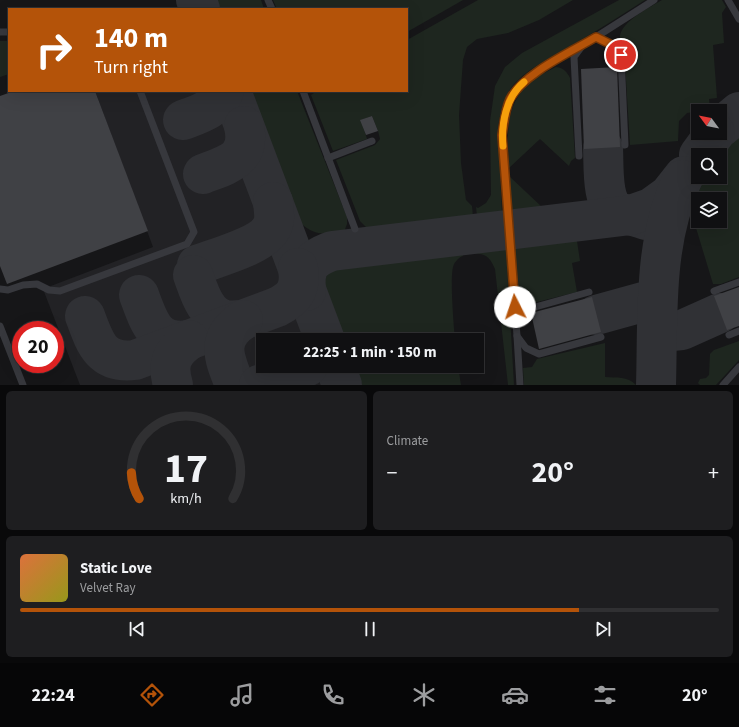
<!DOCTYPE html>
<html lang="en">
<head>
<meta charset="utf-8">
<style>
  body { margin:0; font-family:"Source Sans 3",sans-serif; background:#1e1e20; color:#f1f3f6; height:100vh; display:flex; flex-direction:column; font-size:15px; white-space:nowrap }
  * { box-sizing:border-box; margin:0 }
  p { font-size:13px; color:#9c9d9f }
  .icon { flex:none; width:22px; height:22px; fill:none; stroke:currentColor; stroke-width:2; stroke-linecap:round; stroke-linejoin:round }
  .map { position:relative; height:385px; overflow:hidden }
  .panel { display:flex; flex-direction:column; gap:6px; padding:6px; background:#09090a; flex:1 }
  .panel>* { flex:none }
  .banner { position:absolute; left:8px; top:8px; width:400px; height:84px; border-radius:0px; box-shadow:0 4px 16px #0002,0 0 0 1px #303032; background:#b45309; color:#fff; overflow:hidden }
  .needle { width:26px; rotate:302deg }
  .fabs { position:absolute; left:691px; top:104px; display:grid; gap:8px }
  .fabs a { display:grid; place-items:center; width:36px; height:36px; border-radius:0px; background:#101012; box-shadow:0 4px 16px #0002,0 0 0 1px #303032; font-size:20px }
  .speed { position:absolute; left:12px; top:321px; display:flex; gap:8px; font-size:20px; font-weight:700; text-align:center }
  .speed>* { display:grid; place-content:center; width:52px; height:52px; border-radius:50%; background:#101012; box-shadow:0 4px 16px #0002,0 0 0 1px #303032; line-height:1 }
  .speed .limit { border:6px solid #d22; background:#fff; color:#111 }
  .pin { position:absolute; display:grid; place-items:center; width:34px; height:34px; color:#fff; margin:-17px; border:2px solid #fff; border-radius:50%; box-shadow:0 1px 4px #0007 }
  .me { position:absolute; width:44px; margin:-22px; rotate:356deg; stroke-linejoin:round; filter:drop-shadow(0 0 3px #0008) }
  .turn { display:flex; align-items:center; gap:14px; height:84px; padding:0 20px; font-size:18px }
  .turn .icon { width:52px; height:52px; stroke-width:2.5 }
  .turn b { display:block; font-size:28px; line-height:34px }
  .big { font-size:30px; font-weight:700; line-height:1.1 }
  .panel .widget { flex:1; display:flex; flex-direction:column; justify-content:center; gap:6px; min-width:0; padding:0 14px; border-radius:6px; background:#1e1e20 }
  .panel .dial { align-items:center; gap:0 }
  .dial svg { height:104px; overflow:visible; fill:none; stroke:#303032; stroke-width:7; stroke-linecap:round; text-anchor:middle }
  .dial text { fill:#f1f3f6; stroke:none }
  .song { display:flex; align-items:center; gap:12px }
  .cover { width:48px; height:48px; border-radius:6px; background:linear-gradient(135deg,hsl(20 70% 55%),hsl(60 70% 35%)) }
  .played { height:4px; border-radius:2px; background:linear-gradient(90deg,#b45309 80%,#303032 80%) }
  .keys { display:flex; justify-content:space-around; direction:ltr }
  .heat { display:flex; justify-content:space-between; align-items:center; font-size:22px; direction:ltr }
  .panel .tiles { flex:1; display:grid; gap:6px; grid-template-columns:1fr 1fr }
  .widget:last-child { grid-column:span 2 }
  .trip { position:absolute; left:256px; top:333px; width:228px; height:40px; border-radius:0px; background:#101012; box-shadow:0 4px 16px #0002,0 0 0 1px #303032; font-weight:700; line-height:40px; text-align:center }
  .tab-bar { display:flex; height:64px; justify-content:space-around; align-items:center; background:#060607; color:#9c9d9f }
  .tab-bar .icon { width:28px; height:28px }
  .tab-bar .current { color:#b45309 }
  .tab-bar b { font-size:18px; color:#f1f3f6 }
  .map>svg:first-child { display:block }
  .built { fill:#222225 }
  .green { fill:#1e261f; fill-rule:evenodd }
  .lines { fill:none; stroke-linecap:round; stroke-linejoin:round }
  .taxiway { stroke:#303135; stroke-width:40 }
  .building { fill:#404145 }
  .lane { stroke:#37383d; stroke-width:7 }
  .route-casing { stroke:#753606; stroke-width:10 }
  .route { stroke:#b45309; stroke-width:7 }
  .slow { stroke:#f59e0b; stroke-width:7 }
</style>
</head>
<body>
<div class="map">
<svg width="739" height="385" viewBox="0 0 739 385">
  <rect width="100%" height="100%" fill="#161618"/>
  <path class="built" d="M95,91H211L305,340H263V366H315L323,385H80L43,289L153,247Z"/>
  <g class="green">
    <path d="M215,0H261L264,9H219Z"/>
    <path d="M273,0H463L407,32V9H277Z"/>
    <path d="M478,0H573L539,20L508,33L477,39L467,47L463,60L459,115L461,163L465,193L466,200L472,206L473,216L368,229L360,221L336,160L375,145L380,139L378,131L372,116L361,120L367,139L333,151L311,95L317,91H407V40Z"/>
    <path d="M619,0H645C621,15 597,31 572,45C554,56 532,66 516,82C504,94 500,113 498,129L502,213L477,216L476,207L478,208L486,203L491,195L490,121L495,86L505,67L522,53Z"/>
    <path d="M662,0H722L726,7L722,13L724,43L713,45L717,98L709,99L710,110L687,113L679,121L678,141L630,145L624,47C607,28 649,8 662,0Z"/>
    <path d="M0,41H9V74L0,77Z"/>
    <path d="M556,67C564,68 567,72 570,78L575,158L571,161L569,166L540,139L509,168C507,132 504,100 537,77C543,73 550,70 556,67Z"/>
    <path d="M249,91H297L347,217V224L344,232C322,234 316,237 298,221Z"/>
    <path d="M739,133V277L721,284H713L690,208L704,177H720L719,155ZM698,199H720V221H698Z"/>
    <path d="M509,176L543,208L514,211L511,207Z"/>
    <path d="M573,239L577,241L580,261L572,263L577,292L525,305H518L513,247L515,245Z"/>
    <path d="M506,246L514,385H508L495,269C489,255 485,254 471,253L469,250Z"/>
    <path d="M462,252L463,256C459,257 456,261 454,264C449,274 454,326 455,340H345L324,287C325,276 329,268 340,266Z"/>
    <path d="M739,341V360L716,385H700L698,383L700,379L706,378L709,375L710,354L714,350Z"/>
    <path d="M605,343V377C617,378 627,376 636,385H524L523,368L532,367L537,359Z"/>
    <path d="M355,366H458L461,385H362Z"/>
  </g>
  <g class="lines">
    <g class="taxiway">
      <path d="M196,0L200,9"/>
      <path d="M231,91L325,340"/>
      <path d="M183,120C199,114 217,109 224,91"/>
      <path d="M720,128L739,112"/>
      <path d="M603,148C604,165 601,205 618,212C627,215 637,217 646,220"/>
      <path d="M699,155L715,133"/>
      <path d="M203,174C229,164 251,159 244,126"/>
      <path d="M197,265C215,258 260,246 270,230C276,222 274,212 273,202"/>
      <path d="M193,275C199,291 205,315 225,320C230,321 237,320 243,320"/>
      <path d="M306,291C304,267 310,259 332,251L631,215L651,208L669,195L684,176"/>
      <path d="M139,295C149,322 155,345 189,340"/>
      <path d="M596,315L643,302C656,306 658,317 663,328L672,331L682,330L720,313"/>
      <path d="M85,316C95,343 101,364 135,360L277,307C295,298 301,289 298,268"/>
      <path d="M335,366L342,385"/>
      <path d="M173,385C167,364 171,353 189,340"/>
      <path d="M235,385C224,358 215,339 243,320"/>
      <path d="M259,385L308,366"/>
      <path d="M656,385C658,317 653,243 682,180"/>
    </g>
  </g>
  <g class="building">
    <path d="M617,67L620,147L584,149L581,69Z"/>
    <path d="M14,91H95L148,231L7,284L0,266V96Z"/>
    <path d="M372,116L378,131L366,135L360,120Z"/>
    <path d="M739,287V326L727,330L714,296Z"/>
    <path d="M592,297L601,332L539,349L531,313Z"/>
  </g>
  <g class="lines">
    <g class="lane">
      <path d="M268,0L272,9"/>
      <path d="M728,0L739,19"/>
      <path d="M0,32H9"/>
      <path d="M596,37L654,0"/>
      <path d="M303,91L355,229"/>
      <path d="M579,156L574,57L583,45L596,37L610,44L621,55L625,145"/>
      <path d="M328,158L372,141"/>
      <path d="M0,289L8,290L23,285L37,284L49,290L60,291L187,244L194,232L140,91"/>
      <path d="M714,291L739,282"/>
      <path d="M589,292L528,309L516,322L517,336L526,348L539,354L601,337"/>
      <path d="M516,322L502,135C504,123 505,110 511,99C525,73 557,60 583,45"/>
      <path d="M0,326L23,385"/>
      <path d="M729,335L739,331"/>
      <path d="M517,336L520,385"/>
      <path d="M723,385L739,367"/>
    </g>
  </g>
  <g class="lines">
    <defs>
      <path id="route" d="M515,307L502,135C504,123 505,110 510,99C524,73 571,52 596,37L610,44L621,55"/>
    </defs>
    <use href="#route" class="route-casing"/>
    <use href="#route" class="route"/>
    <path class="slow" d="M503,146C501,124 506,97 524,82"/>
  </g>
</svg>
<div class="fabs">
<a><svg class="needle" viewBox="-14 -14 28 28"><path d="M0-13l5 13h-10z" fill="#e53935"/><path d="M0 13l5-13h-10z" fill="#9c9d9f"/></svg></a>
<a><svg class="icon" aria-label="search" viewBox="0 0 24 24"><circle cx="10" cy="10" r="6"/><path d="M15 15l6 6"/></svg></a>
<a><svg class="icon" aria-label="layers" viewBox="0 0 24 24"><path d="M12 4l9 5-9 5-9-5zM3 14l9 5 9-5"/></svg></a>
</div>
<div class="speed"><div class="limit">20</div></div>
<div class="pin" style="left:621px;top:55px;background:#d93025"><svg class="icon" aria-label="arrive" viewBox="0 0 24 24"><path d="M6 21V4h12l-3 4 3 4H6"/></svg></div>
<svg class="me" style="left:515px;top:307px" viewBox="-20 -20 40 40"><circle r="19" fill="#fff"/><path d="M0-13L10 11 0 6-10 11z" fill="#b45309"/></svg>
<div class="trip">22:25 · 1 min · 150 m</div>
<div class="banner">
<div class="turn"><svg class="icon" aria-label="right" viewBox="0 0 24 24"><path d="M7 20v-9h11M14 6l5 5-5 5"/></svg><div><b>140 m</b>Turn right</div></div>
</div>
</div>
<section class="panel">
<div class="tiles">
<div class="widget dial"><svg viewBox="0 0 100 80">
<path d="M14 69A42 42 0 1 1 86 69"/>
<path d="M14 69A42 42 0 0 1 8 49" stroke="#b45309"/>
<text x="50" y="56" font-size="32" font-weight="700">17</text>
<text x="50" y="72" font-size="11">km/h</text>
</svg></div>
<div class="widget"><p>Climate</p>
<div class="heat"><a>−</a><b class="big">20°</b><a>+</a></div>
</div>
<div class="widget">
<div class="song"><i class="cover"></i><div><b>Static Love</b><p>Velvet Ray</p></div></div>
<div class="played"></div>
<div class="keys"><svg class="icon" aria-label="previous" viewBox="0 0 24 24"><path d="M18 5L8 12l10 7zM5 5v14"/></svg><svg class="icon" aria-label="pause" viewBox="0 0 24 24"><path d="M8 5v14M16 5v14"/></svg><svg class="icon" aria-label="next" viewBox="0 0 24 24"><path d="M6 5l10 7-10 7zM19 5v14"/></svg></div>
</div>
</div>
</section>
<nav class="tab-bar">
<b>22:24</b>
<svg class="icon current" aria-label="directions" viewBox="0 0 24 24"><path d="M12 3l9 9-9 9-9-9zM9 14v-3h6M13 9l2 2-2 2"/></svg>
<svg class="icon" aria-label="music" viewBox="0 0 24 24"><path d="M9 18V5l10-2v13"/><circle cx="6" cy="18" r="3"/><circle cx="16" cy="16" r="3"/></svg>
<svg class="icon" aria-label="phone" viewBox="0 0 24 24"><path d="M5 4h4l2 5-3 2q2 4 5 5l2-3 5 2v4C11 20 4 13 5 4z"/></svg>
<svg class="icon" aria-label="climate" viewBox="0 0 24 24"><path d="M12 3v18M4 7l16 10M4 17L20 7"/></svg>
<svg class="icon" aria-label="car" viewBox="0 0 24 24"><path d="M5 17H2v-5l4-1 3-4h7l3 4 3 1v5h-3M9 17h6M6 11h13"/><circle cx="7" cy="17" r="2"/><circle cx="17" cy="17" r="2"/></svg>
<svg class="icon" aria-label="filters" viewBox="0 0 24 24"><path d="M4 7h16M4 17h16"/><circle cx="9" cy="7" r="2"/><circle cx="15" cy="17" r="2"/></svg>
<b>20°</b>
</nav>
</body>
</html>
